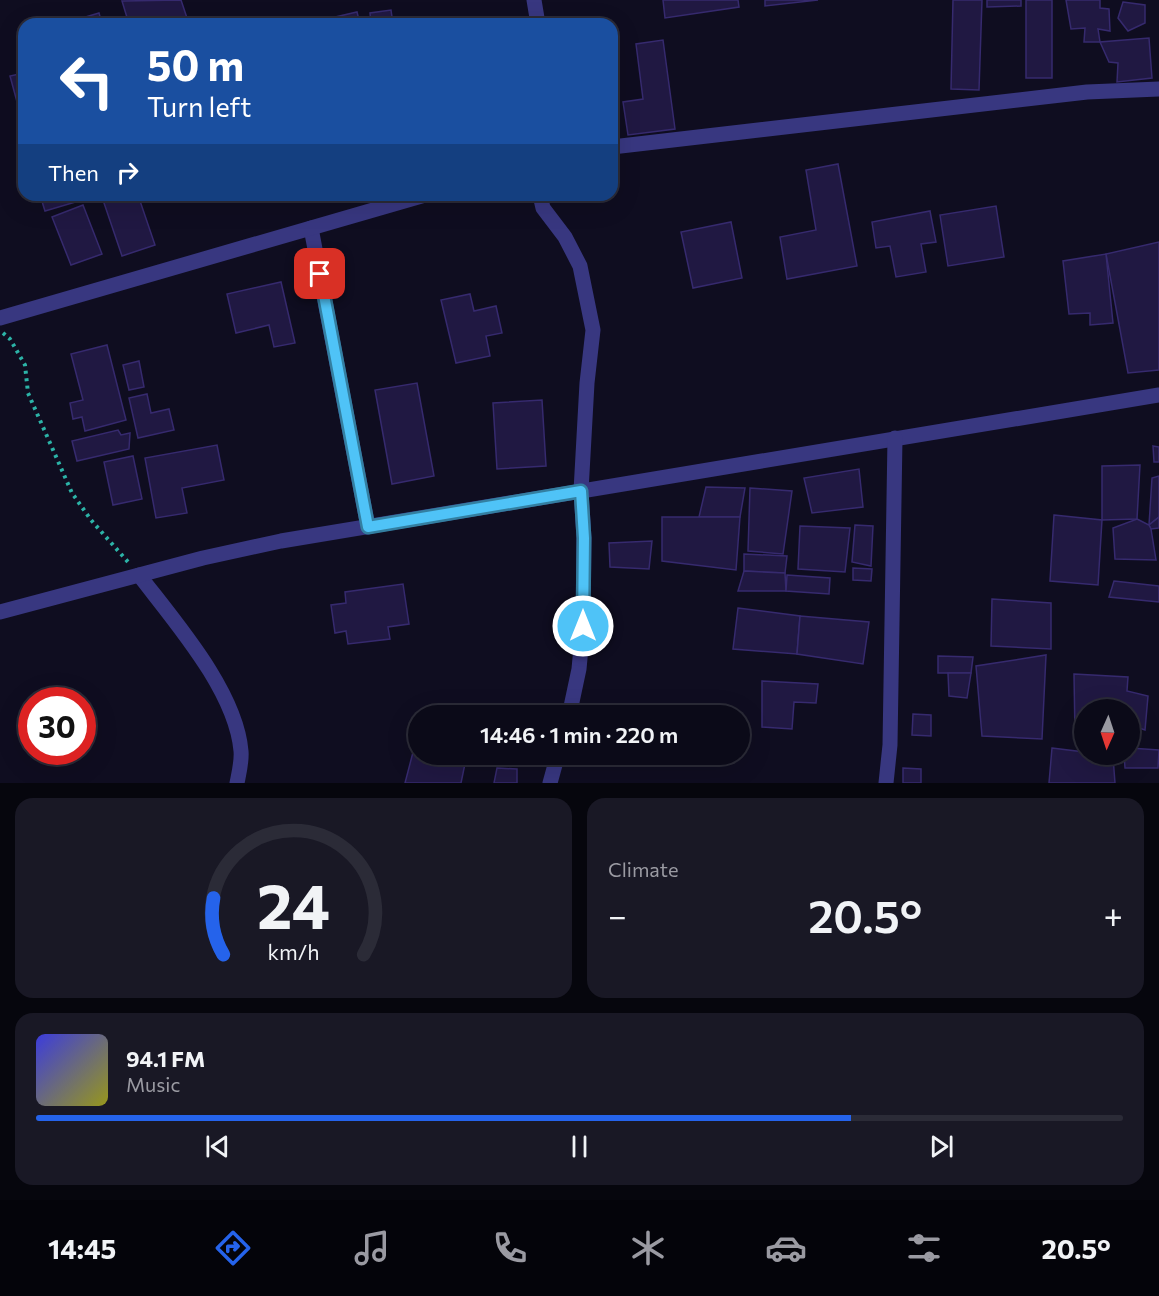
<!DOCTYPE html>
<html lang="en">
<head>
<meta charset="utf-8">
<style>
  body { margin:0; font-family:Commissioner,sans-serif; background:#191825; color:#f1f3f6; height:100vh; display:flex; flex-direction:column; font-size:22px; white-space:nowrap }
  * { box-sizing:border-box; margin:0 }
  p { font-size:20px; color:#9a9aa2 }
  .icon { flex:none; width:33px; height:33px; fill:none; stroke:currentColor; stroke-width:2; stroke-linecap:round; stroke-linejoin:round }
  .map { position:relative; height:783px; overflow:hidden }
  .panel { display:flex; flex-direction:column; gap:15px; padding:15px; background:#06060d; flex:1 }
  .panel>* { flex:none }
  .top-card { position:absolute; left:18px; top:18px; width:600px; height:183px; border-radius:18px; box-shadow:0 6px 24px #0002,0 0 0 2px #2b2b37; background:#1a4fa0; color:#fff; overflow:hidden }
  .needle { width:39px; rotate:183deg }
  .fabs { position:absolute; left:1074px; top:699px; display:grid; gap:12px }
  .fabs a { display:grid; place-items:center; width:66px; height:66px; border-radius:50%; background:#0b0a18; box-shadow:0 6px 24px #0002,0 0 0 2px #2b2b37; font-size:30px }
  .speed { position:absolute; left:18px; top:687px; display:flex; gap:12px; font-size:30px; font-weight:700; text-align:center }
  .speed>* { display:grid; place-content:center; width:78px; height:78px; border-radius:50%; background:#0b0a18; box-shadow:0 6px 24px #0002,0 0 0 2px #2b2b37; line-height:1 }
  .speed .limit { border:9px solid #d22; background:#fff; color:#111 }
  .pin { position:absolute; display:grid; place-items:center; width:51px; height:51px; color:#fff; margin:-26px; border-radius:12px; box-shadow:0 3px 9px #0006 }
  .me { position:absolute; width:66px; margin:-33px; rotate:0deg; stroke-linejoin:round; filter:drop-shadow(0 0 4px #0008) }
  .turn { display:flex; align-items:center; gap:21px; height:126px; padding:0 30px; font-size:27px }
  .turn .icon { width:78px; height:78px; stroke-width:2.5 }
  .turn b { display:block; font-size:42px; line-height:51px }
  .then { display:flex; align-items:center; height:57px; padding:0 30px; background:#0003; gap:12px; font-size:22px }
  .big { font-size:45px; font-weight:600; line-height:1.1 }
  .panel .widget { flex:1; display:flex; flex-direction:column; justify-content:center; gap:9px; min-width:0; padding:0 21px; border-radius:18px; background:#191825 }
  .panel .dial { align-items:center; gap:0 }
  .dial svg { height:156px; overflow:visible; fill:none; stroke:#2b2b37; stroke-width:7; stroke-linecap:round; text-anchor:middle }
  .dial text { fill:#f1f3f6; stroke:none }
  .song { display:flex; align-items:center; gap:18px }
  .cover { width:72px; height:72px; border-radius:9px; background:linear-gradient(135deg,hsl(240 70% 55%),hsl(60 70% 35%)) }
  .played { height:6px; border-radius:3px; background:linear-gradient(90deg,#2563eb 75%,#2b2b37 75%) }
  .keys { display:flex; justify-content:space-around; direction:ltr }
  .heat { display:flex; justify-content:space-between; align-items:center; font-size:33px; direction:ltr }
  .panel .tiles { flex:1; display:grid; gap:15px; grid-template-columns:1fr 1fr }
  .widget:last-child { grid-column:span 2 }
  .trip { position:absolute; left:408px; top:705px; width:342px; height:60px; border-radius:30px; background:#0b0a18; box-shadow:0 6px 24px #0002,0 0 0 2px #2b2b37; font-weight:600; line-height:60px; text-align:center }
  .menu { display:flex; height:96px; justify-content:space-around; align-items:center; background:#04040a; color:#9a9aa2 }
  .menu .icon { width:42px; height:42px }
  .menu .selected { color:#2563eb }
  .menu b { font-size:27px; color:#f1f3f6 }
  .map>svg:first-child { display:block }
  .building { fill:#201842; stroke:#362a6e; stroke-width:1.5 }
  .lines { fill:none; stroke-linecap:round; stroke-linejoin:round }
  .path { stroke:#2cb3a7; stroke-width:4; stroke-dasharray:3 4.5; stroke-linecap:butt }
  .minor { stroke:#383780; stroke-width:15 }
  .route-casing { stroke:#337fa1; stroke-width:15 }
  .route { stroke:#4fc3f7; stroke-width:10 }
</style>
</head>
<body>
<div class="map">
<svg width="1159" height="783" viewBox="0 0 1159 783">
  <rect width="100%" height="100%" fill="#0f0d20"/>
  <g class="building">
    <path d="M181,0L189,24H129L122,1Z"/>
    <path d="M663,0H738L739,7L665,18Z"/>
    <path d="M765,0H818L765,6Z"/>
    <path d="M953,0H982L979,90L951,89Z"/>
    <path d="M987,0H1021V6L987,7Z"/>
    <rect x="1026" y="0" width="26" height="78"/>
    <path d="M1066,0H1100V8L1109,9L1110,31L1098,29L1100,42H1084L1085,28L1071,29Z"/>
    <path d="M1123,2L1145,5V23L1128,31L1118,18Z"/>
    <path d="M391,10L393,24H371L370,13Z"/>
    <path d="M357,12L360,24H305Z"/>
    <path d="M99,13L102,24H62Z"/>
    <path d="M1149,38L1152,78L1117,82L1118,63L1109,62L1100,42Z"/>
    <path d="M663,40L675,129L628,135L623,102L643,99L636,44Z"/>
    <path d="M24,73V124H23L10,76Z"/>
    <path d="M24,133V155L17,136Z"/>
    <path d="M838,164L857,266L787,279L780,237L816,230L806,170Z"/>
    <path d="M40,195H95L96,196L45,211Z"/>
    <path d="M119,195H138L155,245L122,256L103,200Z"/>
    <path d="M83,205L102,254L71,265L52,217Z"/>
    <path d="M996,206L1004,257L948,266L940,215Z"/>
    <path d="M930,211L936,242L921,244L926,272L896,277L890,246L876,248L872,222Z"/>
    <path d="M731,222L742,278L693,288L681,232Z"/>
    <path d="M1159,242V370L1128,373L1106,254Z"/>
    <path d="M1106,254L1113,323L1090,325V313L1069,314L1063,261Z"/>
    <path d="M281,282L295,343L274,347L269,325L236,333L227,294Z"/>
    <path d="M470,294L474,311L496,306L502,333L486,336L490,356L456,363L441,300Z"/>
    <path d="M107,345L126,420L85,431L82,417L73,419L70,403L83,400L71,354Z"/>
    <path d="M139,361L144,387L129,390L123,365Z"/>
    <path d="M417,383L434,476L392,484L375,390Z"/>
    <path d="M147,394L151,413L169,409L174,430L138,438L129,398Z"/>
    <path d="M542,400L546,466L497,469L493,403Z"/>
    <path d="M118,430L121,435L130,433L129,449L77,461L72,441Z"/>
    <path d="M217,445L224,480L182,488L187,513L156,518L145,458Z"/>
    <path d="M1153,446L1159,447V462H1154Z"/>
    <path d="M133,456L142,499L113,505L104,462Z"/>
    <path d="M1140,465L1137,519L1102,520V466Z"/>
    <path d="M859,469L863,507L812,513L804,478Z"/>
    <path d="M1159,476V517L1149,525L1152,478Z"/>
    <path d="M706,487L745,488L740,517H699Z"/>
    <path d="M750,488L792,491L783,554L748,551Z"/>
    <path d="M1054,515L1102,520L1098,585L1050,581Z"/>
    <path d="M662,517H740L736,570L662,561Z"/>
    <path d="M1159,517V528L1151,529L1149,525Z"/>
    <path d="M1137,519L1149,525L1151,529L1156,560L1115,559L1113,528Z"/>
    <path d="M855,525L873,526L871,566L852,562Z"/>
    <path d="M800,526L850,528L845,572L798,569Z"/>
    <path d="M652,541L649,569L610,567L609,543Z"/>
    <path d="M744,554L787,556L785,573L744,571Z"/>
    <path d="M853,568L872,569L871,581L853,580Z"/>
    <path d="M744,571L785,573L786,591H738Z"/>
    <path d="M787,575L830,578L829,594L786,591Z"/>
    <path d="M1114,581L1159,586V602L1109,597Z"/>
    <path d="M403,584L409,624L388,627L390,639L348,644L346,631L335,633L331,605L346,603L345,592Z"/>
    <path d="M992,599L1051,603V649L991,646Z"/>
    <path d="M738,608L800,616L797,654L733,649Z"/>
    <path d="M800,616L869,622L863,664L797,654Z"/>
    <path d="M1046,655L1042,739L982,736L976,666Z"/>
    <path d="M938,656L973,657L971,673H938Z"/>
    <path d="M948,673H971L967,698L949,696Z"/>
    <path d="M1074,674L1128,677L1127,691L1148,696L1145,730L1130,725V710H1084V734H1075Z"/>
    <path d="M762,681L818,684L816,703L794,702L792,729L762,727Z"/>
    <path d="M913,714L931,715V736L912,735Z"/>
    <path d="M418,733V754H467L461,783H405Z"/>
    <path d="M1052,748L1084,752V754L1113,757L1115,783H1049Z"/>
    <path d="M1130,748L1159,750L1158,768H1125L1124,754H1130Z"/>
    <path d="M497,768L517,769V783H494Z"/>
    <path d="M903,768L921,769V783H903Z"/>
  </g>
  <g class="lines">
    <path class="path" d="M3,333L10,339L25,365L28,393L72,493L91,520L128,562"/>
    <g class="minor">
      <path d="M534,0L538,24"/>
      <path d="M612,147L1087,92L1159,89"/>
      <path d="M540,195L543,208L565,237L580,266L593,330L587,383L581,491L584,538L583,626L579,669L569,716"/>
      <path d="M311,228L368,527"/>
      <path d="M0,318L425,195"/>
      <path d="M139,575C175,622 236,691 241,751C242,761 239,773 237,783"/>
      <path d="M0,612L203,558L281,541L1159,395"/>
      <path d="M550,783L558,754"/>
      <path d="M886,783L890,745L895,438"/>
    </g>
  </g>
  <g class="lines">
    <defs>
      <path id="route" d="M320,274L368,527L581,491L584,538L583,626"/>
    </defs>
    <use href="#route" class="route-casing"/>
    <use href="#route" class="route"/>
  </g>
</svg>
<div class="fabs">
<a><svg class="needle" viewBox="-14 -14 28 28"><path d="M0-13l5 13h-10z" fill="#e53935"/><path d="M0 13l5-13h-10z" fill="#9a9aa2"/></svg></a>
</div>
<div class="speed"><div class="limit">30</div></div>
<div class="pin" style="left:320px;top:274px;background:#d93025"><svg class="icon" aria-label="arrive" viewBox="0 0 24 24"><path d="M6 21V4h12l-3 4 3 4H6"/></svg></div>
<svg class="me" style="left:583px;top:626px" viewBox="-20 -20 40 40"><circle r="17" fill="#4fc3f7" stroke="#fff" stroke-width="3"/><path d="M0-11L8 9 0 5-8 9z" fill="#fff"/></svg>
<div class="trip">14:46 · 1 min · 220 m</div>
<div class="top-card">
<div class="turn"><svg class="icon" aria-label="left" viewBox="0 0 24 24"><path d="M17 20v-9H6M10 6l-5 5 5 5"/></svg><div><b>50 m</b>Turn left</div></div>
<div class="then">Then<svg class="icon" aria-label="right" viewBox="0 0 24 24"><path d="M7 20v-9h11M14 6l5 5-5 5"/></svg></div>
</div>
</div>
<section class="panel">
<div class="tiles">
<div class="widget dial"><svg viewBox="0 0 100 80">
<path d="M14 69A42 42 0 1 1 86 69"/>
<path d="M14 69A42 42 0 0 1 9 40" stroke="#2563eb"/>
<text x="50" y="56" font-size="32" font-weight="700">24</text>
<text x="50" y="72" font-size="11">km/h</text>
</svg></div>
<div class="widget"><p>Climate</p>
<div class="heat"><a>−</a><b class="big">20.5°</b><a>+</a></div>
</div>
<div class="widget">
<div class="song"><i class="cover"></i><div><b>94.1 FM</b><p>Music</p></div></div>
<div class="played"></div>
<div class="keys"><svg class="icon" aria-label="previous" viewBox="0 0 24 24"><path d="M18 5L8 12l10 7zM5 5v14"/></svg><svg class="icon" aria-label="pause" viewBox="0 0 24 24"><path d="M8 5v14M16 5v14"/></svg><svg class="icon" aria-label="next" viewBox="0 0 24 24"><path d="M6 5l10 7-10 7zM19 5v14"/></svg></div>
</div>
</div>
</section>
<nav class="menu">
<b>14:45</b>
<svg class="icon selected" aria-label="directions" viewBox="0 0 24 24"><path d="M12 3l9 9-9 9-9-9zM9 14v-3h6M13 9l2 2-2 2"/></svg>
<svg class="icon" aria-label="music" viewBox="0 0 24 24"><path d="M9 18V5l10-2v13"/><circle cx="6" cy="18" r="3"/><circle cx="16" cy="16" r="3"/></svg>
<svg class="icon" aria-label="phone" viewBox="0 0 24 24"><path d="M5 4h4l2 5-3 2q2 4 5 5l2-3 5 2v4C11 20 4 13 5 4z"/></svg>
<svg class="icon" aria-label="climate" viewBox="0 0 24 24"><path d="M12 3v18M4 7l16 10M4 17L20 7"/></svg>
<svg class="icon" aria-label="car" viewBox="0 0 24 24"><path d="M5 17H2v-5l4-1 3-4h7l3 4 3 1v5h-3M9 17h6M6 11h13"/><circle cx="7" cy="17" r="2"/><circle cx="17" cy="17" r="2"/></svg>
<svg class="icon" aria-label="filters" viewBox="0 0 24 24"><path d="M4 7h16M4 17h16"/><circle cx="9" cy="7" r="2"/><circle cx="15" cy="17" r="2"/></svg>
<b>20.5°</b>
</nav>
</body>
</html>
